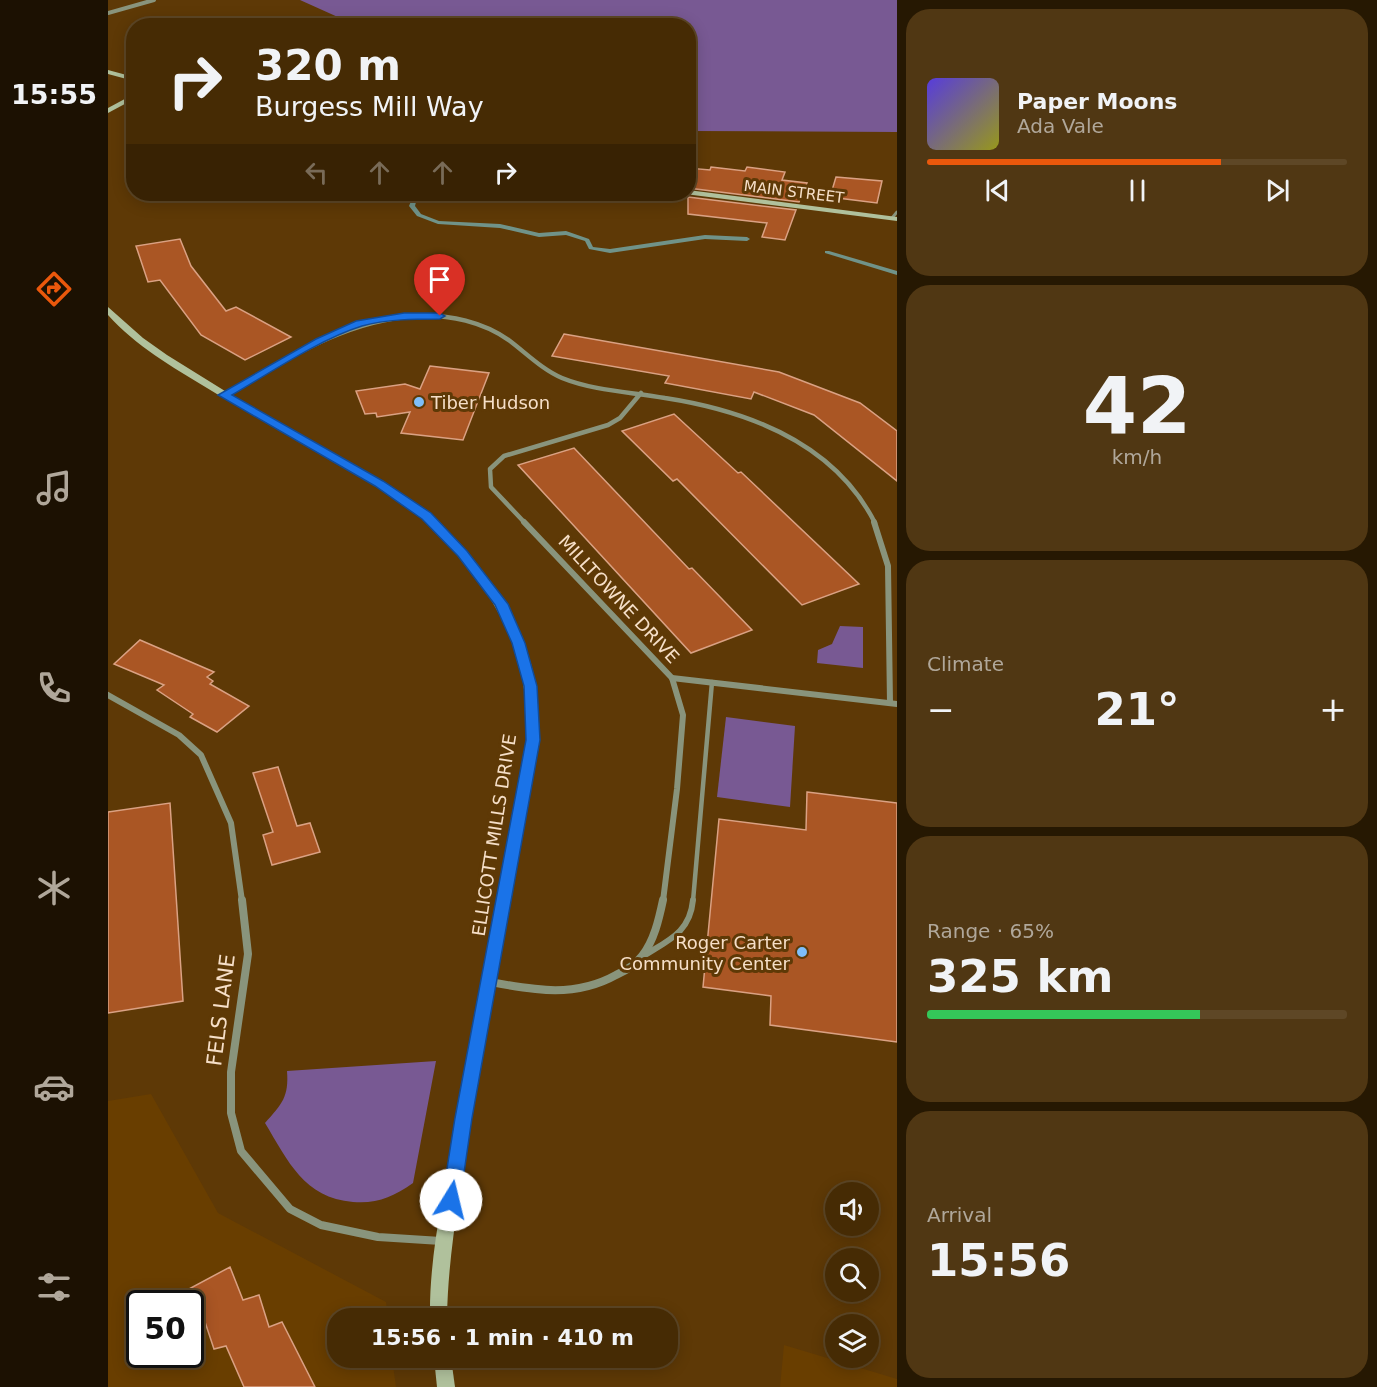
<!DOCTYPE html>
<html lang="en">
<head>
<meta charset="utf-8">
<style>
  body { margin:0; font-family:"DejaVu Sans",sans-serif; background:#503713; color:#f1f3f6; height:100vh; display:flex; flex-direction:column; font-size:22px; white-space:nowrap }
  * { box-sizing:border-box; margin:0 }
  p { font-size:20px; color:#b0a79a }
  .icon { flex:none; width:33px; height:33px; fill:none; stroke:currentColor; stroke-width:2; stroke-linecap:round; stroke-linejoin:round }
  .map { position:relative; flex:1; overflow:hidden }
  .side { display:flex; flex-direction:column; gap:9px; padding:9px; background:#261802; width:480px }
  .side>* { flex:none }
  .top-card { position:absolute; left:18px; top:18px; width:570px; height:183px; border-radius:24px; box-shadow:0 3px 15px #0003,0 0 0 2px #5e4726; background:#462b04; color:#f1f3f6; overflow:hidden }
  .tools { position:absolute; left:717px; top:1182px; display:grid; gap:12px }
  .tools a { display:grid; place-items:center; width:54px; height:54px; border-radius:50%; background:#462b04; box-shadow:0 3px 15px #0003,0 0 0 2px #5e4726; font-size:30px }
  .speed { position:absolute; left:18px; top:1290px; display:flex; gap:12px; font-size:30px; font-weight:700; text-align:center }
  .speed>* { display:grid; place-content:center; width:78px; height:78px; border-radius:50%; background:#462b04; box-shadow:0 3px 15px #0003,0 0 0 2px #5e4726; line-height:1 }
  .speed .limit { border:3px solid #111; border-radius:9px; background:#fff; color:#111 }
  .pin { position:absolute; display:grid; place-items:center; width:51px; height:51px; color:#fff; margin:-62px -26px; border-radius:50% 50% 50% 0; rotate:-45deg; box-shadow:0 0 6px #0007 }
  .pin .icon { rotate:45deg }
  .me { position:absolute; width:66px; margin:-33px; rotate:9deg; stroke-linejoin:round; filter:drop-shadow(0 0 4px #0008) }
  .turn { display:flex; align-items:center; gap:21px; height:126px; padding:0 30px; font-size:27px }
  .turn .icon { width:78px; height:78px; stroke-width:2.5 }
  .turn b { display:block; font-size:42px; line-height:51px }
  .lanes { display:flex; align-items:center; height:57px; padding:0 30px; background:#0003; justify-content:center; gap:30px; direction:ltr }
  .lanes .off { opacity:.35 }
  .big { font-size:45px; font-weight:700; line-height:1.1 }
  .side .widget { flex:1; display:flex; flex-direction:column; justify-content:center; gap:9px; min-width:0; padding:0 21px; border-radius:24px; background:#503713 }
  .side .dial { align-items:center; gap:0 }
  .dial b { font-size:78px; line-height:1 }
  .song { display:flex; align-items:center; gap:18px }
  .cover { width:72px; height:72px; border-radius:9px; background:linear-gradient(135deg,hsl(250 70% 55%),hsl(60 70% 35%)) }
  .played { height:6px; border-radius:3px; background:linear-gradient(90deg,#ea580c 70%,#5e4726 70%) }
  .keys { display:flex; justify-content:space-around; direction:ltr }
  .heat { display:flex; justify-content:space-between; align-items:center; font-size:33px; direction:ltr }
  .charge { height:9px; border-radius:4px; background:linear-gradient(90deg,#34c759 65%,#5e4726 0) }
  .trip { position:absolute; left:219px; top:1308px; width:351px; height:60px; border-radius:24px; background:#462b04; box-shadow:0 3px 15px #0003,0 0 0 2px #5e4726; font-weight:700; line-height:60px; text-align:center }
  main { display:flex; flex:1; min-height:0 }
  .menu { display:flex; flex-direction:column; width:108px; justify-content:space-around; align-items:center; background:#1c1102; color:#b0a79a }
  .menu .icon { width:42px; height:42px }
  .menu .active { color:#ea580c }
  .menu b { font-size:27px; color:#f1f3f6 }
  .map>svg:first-child { display:block }
  .built { fill:#693e00; fill-rule:evenodd }
  .green { fill:#785993 }
  .lines { fill:none; stroke-linecap:round; stroke-linejoin:round }
  .stream { fill:#709389; fill-rule:evenodd }
  .building { fill:#aa5624; stroke:#daa183; stroke-width:1.5 }
  .service-far2 { stroke:#89947c; stroke-width:3 }
  .service-far1 { stroke:#89947c; stroke-width:4.5 }
  .service { stroke:#89947c; stroke-width:6 }
  .minor-far3 { stroke:#89947c; stroke-width:4 }
  .minor-far2 { stroke:#89947c; stroke-width:4.5 }
  .minor-far1 { stroke:#89947c; stroke-width:6 }
  .minor { stroke:#89947c; stroke-width:8 }
  .secondary { fill:#b0c19c; fill-rule:evenodd }
  .route { fill:#1a73e8; stroke:#114b97; stroke-width:1.5 }
  .poi-dot { fill:#7ebef9; stroke:#5e3906; stroke-width:2 }
  .labels { text-anchor:middle; dominant-baseline:central; stroke-width:6; stroke-linejoin:round; paint-order:stroke }
  .far-street-label { font-size:15px; fill:#f6dfc8; stroke:#5e3906 }
  .poi-label { font-size:18px; fill:#f6dfc8; stroke:#5e3906; text-anchor:start }
  .street-label { font-size:18px; fill:#f6dfc8; stroke:#5e3906 }
  .near-street-label { font-size:21px; fill:#f6dfc8; stroke:#5e3906 }
</style>
</head>
<body>
<main>
<nav class="menu">
<b>15:55</b>
<svg class="icon active" aria-label="directions" viewBox="0 0 24 24"><path d="M12 3l9 9-9 9-9-9zM9 14v-3h6M13 9l2 2-2 2"/></svg>
<svg class="icon" aria-label="music" viewBox="0 0 24 24"><path d="M9 18V5l10-2v13"/><circle cx="6" cy="18" r="3"/><circle cx="16" cy="16" r="3"/></svg>
<svg class="icon" aria-label="phone" viewBox="0 0 24 24"><path d="M5 4h4l2 5-3 2q2 4 5 5l2-3 5 2v4C11 20 4 13 5 4z"/></svg>
<svg class="icon" aria-label="climate" viewBox="0 0 24 24"><path d="M12 3v18M4 7l16 10M4 17L20 7"/></svg>
<svg class="icon" aria-label="car" viewBox="0 0 24 24"><path d="M5 17H2v-5l4-1 3-4h7l3 4 3 1v5h-3M9 17h6M6 11h13"/><circle cx="7" cy="17" r="2"/><circle cx="17" cy="17" r="2"/></svg>
<svg class="icon" aria-label="filters" viewBox="0 0 24 24"><path d="M4 7h16M4 17h16"/><circle cx="9" cy="7" r="2"/><circle cx="15" cy="17" r="2"/></svg>
</nav>
<div class="map">
<svg width="789" height="1387" viewBox="0 0 789 1387">
  <rect width="100%" height="100%" fill="#5e3906"/>
  <g class="built">
    <path d="M43,1094L110,1213L278,1302L280,1318H230V1358H284L288,1387H0V1101ZM32,1304H82V1354H32Z"/>
    <path d="M676,1345L789,1379V1387H672Z"/>
  </g>
  <g class="green">
    <path d="M192,0H789V132L581,131L580,26L234,25L232,18Z"/>
    <path d="M732,626L755,627V668L709,663L710,650L724,644Z"/>
    <path d="M618,717L687,726L682,807L609,797Z"/>
    <path d="M328,1061L305,1183C285,1197 269,1204 245,1202C196,1198 180,1161 157,1123C174,1104 181,1097 179,1071Z"/>
  </g>
  <g class="lines">
    <g class="stream">
      <path d="M306,194H310L307,206L313,214L331,221L392,224L431,233L458,231L481,239L485,247L502,249L597,235L639,237L642,239L639,241L597,239L502,253L481,249L477,241L458,235L431,237L392,228L330,224L309,216L301,206Z"/>
      <path d="M717,251H721L789,271V275L717,253Z"/>
    </g>
  </g>
  <g class="building">
    <path d="M603,167L637,171L639,167L677,172L674,180L699,183L691,202L580,188V168L602,170Z"/>
    <path d="M728,177L774,181L769,203L722,197Z"/>
    <path d="M580,197L688,210L677,240L654,237L659,223L580,214Z"/>
    <path d="M72,239L83,266L118,311L128,307L183,337L137,360L93,335L52,280L40,282L28,246Z"/>
    <path d="M456,334L671,372L752,403L789,431V481L706,415L646,392L643,399L557,383L561,376L444,356Z"/>
    <path d="M322,366L381,373L355,440L293,433L302,412L269,417L268,413L257,414L248,391L297,384L312,389Z"/>
    <path d="M566,414L630,473L633,472L751,584L694,605L569,479L565,481L514,431Z"/>
    <path d="M466,448L581,569L584,568L644,630L583,653L410,465Z"/>
    <path d="M32,640L106,672L99,677L105,681L102,684L141,706L109,732L82,717L85,714L49,690L56,685L6,664Z"/>
    <path d="M170,767L189,826L202,823L212,852L164,865L155,835L165,832L145,773Z"/>
    <path d="M699,792L789,803V1042L662,1025L663,996L595,987L611,819L698,830Z"/>
    <path d="M62,803L75,1001L0,1013V812Z"/>
    <path d="M122,1267L135,1300L151,1295L161,1327L174,1322L207,1387H136L118,1346L106,1349L96,1319L82,1325V1304H53Z"/>
  </g>
  <g class="lines">
    <path class="service-far2" d="M784,218L789,212"/>
    <path class="service-far1" d="M585,901L604,682"/>
    <path class="service" d="M537,955C561,940 582,932 585,900"/>
    <path class="minor-far3" d="M0,13L46,0"/>
    <g class="minor-far2">
      <path d="M116,395C176,361 236,320 308,316C341,314 376,322 402,341C419,354 435,370 454,378C486,391 524,392 557,398C641,411 727,444 767,523"/>
      <path d="M417,523L383,487L382,469L396,456L500,425L512,418L533,393"/>
    </g>
    <g class="minor-far1">
      <path d="M416,522L564,678L575,715L569,789L555,901"/>
      <path d="M766,522L780,566L782,703"/>
      <path d="M564,678L789,704"/>
      <path d="M0,695L71,735L93,755L123,823L134,901"/>
    </g>
    <g class="minor">
      <path d="M134,900L140,954L123,1072V1113L133,1151L182,1209L213,1225L270,1237L333,1241"/>
      <path d="M382,982C426,990 467,998 508,975C517,971 528,964 534,956C546,941 551,919 555,900"/>
    </g>
    <g class="secondary">
      <path d="M0,70L26,77V81L0,74Z"/>
      <path d="M26,94V99L0,113V108Z"/>
      <path d="M580,190L789,217V221L577,194H580Z"/>
      <path d="M0,307L35,338L59,355L125,396L266,476L320,512L330,521L374,570L399,607L409,625L423,664L428,685L431,740C409,870 382,999 362,1129C352,1193 340,1254 339,1318H322C321,1257 335,1198 345,1138C367,1005 395,873 419,740C418,714 418,689 411,663C397,611 355,551 313,517C251,467 168,430 99,388C64,367 28,346 0,315Z"/>
      <path d="M326,1358H343L347,1387H329Z"/>
    </g>
  </g>
  <path class="route" d="M296,313H332L337,316L332,319C307,319 279,319 254,326C212,339 162,373 124,395L275,481L323,513L359,551L400,604L417,643L429,686L432,740L364,1118L352,1200L349,1206L343,1209L336,1206L334,1200L347,1118L418,740L416,686L404,643L387,605L350,556L314,519L267,486L110,395L208,339L248,321Z"/>
  <g class="poi-dot">
    <circle cx="311" cy="402" r="6"/>
    <circle cx="694" cy="952" r="6"/>
  </g>
  <g class="labels">
    <g class="far-street-label">
      <text transform="translate(686 192) rotate(7)">MAIN STREET</text>
    </g>
    <g class="poi-label">
      <text x="323" y="402">Tiber Hudson</text>
      <text x="682" y="942" text-anchor="end">Roger Carter<tspan x="682" dy="21">Community Center</tspan></text>
    </g>
    <g class="street-label">
      <text transform="translate(511 599) rotate(47)">MILLTOWNE DRIVE</text>
      <text transform="translate(386 835) rotate(-81)">ELLICOTT MILLS DRIVE</text>
    </g>
    <g class="near-street-label">
      <text transform="translate(113 1010) rotate(-83)">FELS LANE</text>
    </g>
  </g>
</svg>
<div class="tools">
<a><svg class="icon" aria-label="sound" viewBox="0 0 24 24"><path d="M4 9h4l5-4v14l-5-4H4zM17 9q2 3 0 6"/></svg></a>
<a><svg class="icon" aria-label="search" viewBox="0 0 24 24"><circle cx="10" cy="10" r="6"/><path d="M15 15l6 6"/></svg></a>
<a><svg class="icon" aria-label="layers" viewBox="0 0 24 24"><path d="M12 4l9 5-9 5-9-5zM3 14l9 5 9-5"/></svg></a>
</div>
<div class="speed"><div class="limit">50</div></div>
<div class="pin" style="left:332px;top:316px;background:#d93025"><svg class="icon" aria-label="arrive" viewBox="0 0 24 24"><path d="M6 21V4h12l-3 4 3 4H6"/></svg></div>
<svg class="me" style="left:343px;top:1200px" viewBox="-20 -20 40 40"><circle r="19" fill="#fff"/><path d="M0-13L10 11 0 6-10 11z" fill="#1a73e8"/></svg>
<div class="trip">15:56 · 1 min · 410 m</div>
<div class="top-card">
<div class="turn"><svg class="icon" aria-label="right" viewBox="0 0 24 24"><path d="M7 20v-9h11M14 6l5 5-5 5"/></svg><div><b>320 m</b>Burgess Mill Way</div></div>
<div class="lanes"><svg class="icon off" aria-label="left" viewBox="0 0 24 24"><path d="M17 20v-9H6M10 6l-5 5 5 5"/></svg><svg class="icon off" aria-label="ahead" viewBox="0 0 24 24"><path d="M12 20V5M6 11l6-6 6 6"/></svg><svg class="icon off" aria-label="ahead" viewBox="0 0 24 24"><path d="M12 20V5M6 11l6-6 6 6"/></svg><svg class="icon" aria-label="right" viewBox="0 0 24 24"><path d="M7 20v-9h11M14 6l5 5-5 5"/></svg></div>
</div>
</div>
<section class="side">
<div class="widget">
<div class="song"><i class="cover"></i><div><b>Paper Moons</b><p>Ada Vale</p></div></div>
<div class="played"></div>
<div class="keys"><svg class="icon" aria-label="previous" viewBox="0 0 24 24"><path d="M18 5L8 12l10 7zM5 5v14"/></svg><svg class="icon" aria-label="pause" viewBox="0 0 24 24"><path d="M8 5v14M16 5v14"/></svg><svg class="icon" aria-label="next" viewBox="0 0 24 24"><path d="M6 5l10 7-10 7zM19 5v14"/></svg></div>
</div>
<div class="widget dial"><b>42</b><p>km/h</p></div>
<div class="widget"><p>Climate</p>
<div class="heat"><a>−</a><b class="big">21°</b><a>+</a></div>
</div>
<div class="widget"><p>Range · 65%</p><b class="big">325 km</b><div class="charge"></div></div>
<div class="widget"><p>Arrival</p><b class="big">15:56</b></div>
</section>
</main>
</body>
</html>
